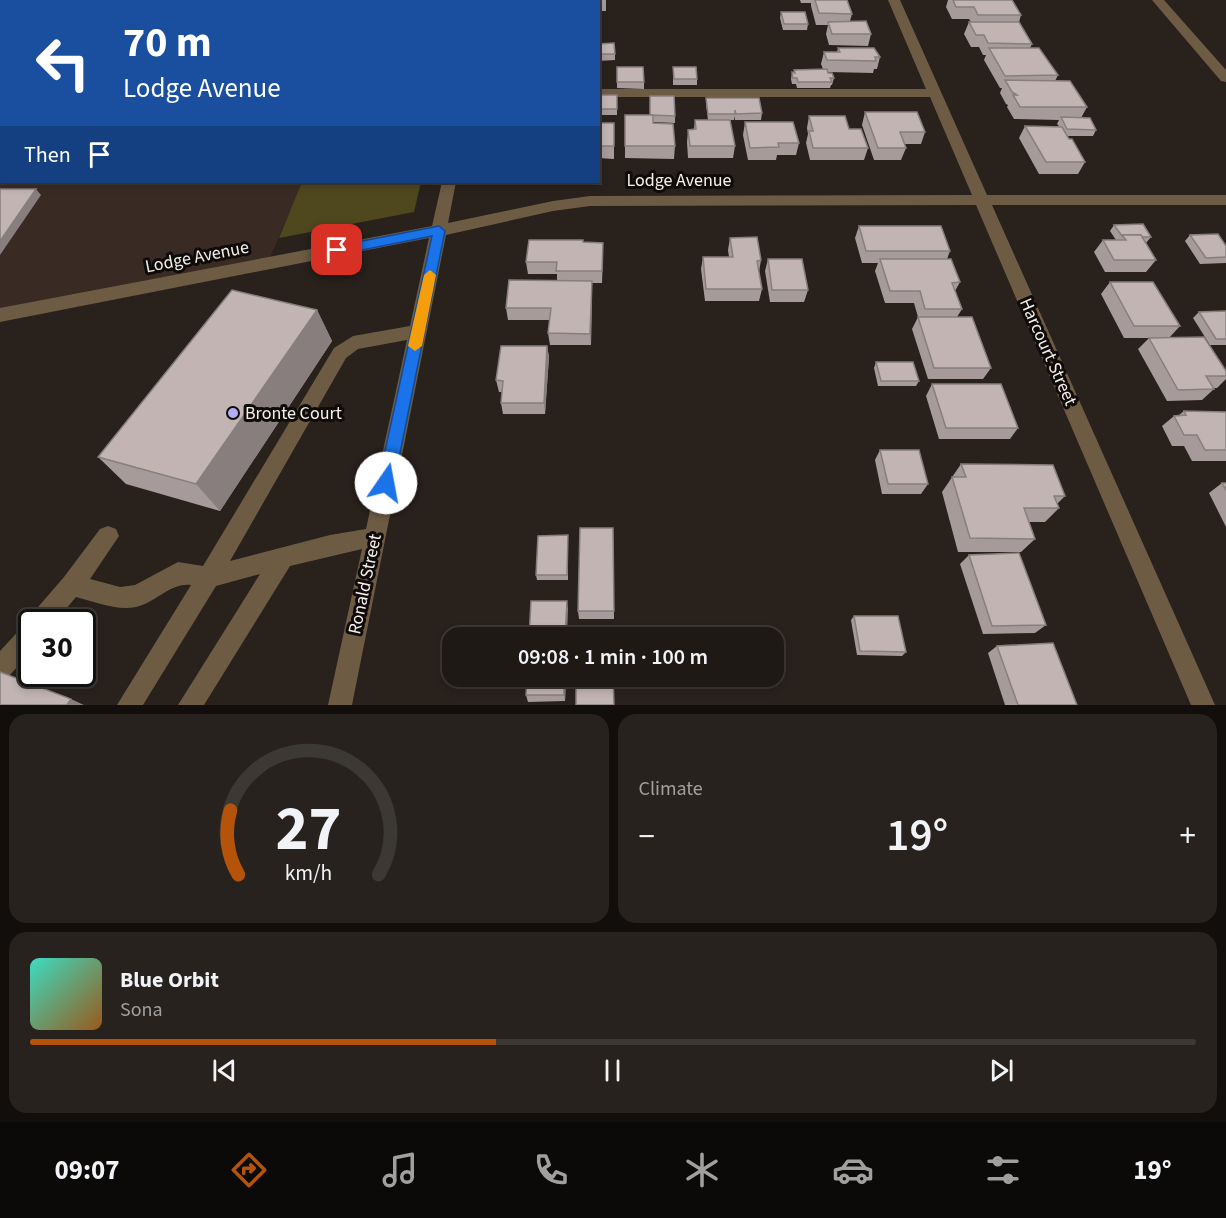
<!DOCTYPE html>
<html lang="en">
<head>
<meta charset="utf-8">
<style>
  body { margin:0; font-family:"Source Sans 3",sans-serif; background:#27221e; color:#f1f3f6; height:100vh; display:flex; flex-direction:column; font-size:22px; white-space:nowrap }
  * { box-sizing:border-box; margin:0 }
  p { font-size:20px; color:#a1a0a0 }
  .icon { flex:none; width:33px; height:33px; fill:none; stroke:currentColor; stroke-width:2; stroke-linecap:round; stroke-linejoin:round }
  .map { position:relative; height:705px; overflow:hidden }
  .details { display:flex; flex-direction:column; gap:9px; padding:9px; background:#110e0c; flex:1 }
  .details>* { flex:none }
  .banner { position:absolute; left:0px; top:0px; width:600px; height:183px; box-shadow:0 3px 9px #0003,0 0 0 2px #3c3834; background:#1a4fa0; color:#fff; overflow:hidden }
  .speed { position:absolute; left:18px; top:609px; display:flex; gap:12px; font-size:30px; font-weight:700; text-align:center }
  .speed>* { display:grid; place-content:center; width:78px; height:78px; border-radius:50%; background:#1f1915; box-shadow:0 3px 9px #0003,0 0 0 2px #3c3834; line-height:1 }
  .speed .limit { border:3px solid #111; border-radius:9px; background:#fff; color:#111 }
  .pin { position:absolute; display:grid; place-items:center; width:51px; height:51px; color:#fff; margin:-26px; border-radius:12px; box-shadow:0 3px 9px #0006 }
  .me { position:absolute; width:66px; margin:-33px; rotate:12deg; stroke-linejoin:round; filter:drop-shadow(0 0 4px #0008) }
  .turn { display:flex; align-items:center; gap:21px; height:126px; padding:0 24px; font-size:27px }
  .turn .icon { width:78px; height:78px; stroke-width:2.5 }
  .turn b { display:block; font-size:42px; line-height:51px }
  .then { display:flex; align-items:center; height:57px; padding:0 24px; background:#0003; gap:12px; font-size:22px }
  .big { font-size:45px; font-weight:600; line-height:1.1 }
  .details .widget { flex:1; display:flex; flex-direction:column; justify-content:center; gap:9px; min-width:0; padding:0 21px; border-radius:18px; background:#27221e }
  .details .dial { align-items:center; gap:0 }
  .dial svg { height:156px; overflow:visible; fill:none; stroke:#3c3834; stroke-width:7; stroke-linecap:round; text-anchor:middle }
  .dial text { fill:#f1f3f6; stroke:none }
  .song { display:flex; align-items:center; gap:18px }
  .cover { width:72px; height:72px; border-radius:9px; background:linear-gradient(135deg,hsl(170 70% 55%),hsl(30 70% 35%)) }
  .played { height:6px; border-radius:3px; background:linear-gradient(90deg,#b45309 40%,#3c3834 40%) }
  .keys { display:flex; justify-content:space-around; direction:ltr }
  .heat { display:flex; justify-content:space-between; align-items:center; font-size:33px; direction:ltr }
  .details .tiles { flex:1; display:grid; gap:9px; grid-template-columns:1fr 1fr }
  .widget:last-child { grid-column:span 2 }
  .trip { position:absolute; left:442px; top:627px; width:342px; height:60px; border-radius:18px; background:#1f1915; box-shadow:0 3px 9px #0003,0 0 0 2px #3c3834; font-weight:600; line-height:60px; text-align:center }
  .dock { display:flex; height:96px; justify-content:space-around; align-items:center; background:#0c0a08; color:#a1a0a0 }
  .dock .icon { width:42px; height:42px }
  .dock .current { color:#b45309 }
  .dock b { font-size:27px; color:#f1f3f6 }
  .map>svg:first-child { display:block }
  .built { fill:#392b24 }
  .green { fill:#4f471e }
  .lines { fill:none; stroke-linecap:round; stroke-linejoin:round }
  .minor { fill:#6d5b44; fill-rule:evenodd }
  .wall { fill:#a69b9a }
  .shaded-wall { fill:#877e7d }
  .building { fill:#c1b4b3; stroke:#877e7d; stroke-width:1.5 }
  .route { fill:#1a73e8; stroke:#114b97; stroke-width:1.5 }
  .slow { fill:#f59e0b }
  .poi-dot { fill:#b3adf9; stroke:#0f0b09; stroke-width:2 }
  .labels { text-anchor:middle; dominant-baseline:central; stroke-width:6; stroke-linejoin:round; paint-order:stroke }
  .street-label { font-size:18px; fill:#f6f0ed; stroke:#0f0b09 }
  .poi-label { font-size:18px; fill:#f6f0ed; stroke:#0f0b09; text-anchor:start }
</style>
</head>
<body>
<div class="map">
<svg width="1226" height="705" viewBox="0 0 1226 705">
  <rect width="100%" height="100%" fill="#29211c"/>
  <path class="built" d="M0,92L2,182H303L267,264L0,315Z"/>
  <path class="green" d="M302,182H421L414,212L279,238Z"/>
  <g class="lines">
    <g class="minor">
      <rect x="5" y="0" width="12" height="2"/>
      <path d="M145,0H157L144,2Z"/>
      <rect x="482" y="0" width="12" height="2"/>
      <path d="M888,0H900L987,195H1226V205H992L1215,705H1191L976,205L590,206L553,211L446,235L352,705H328L362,549L290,566L204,705H178L260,574L216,586L143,705H117L191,585C169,583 156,603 136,607C116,611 96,602 76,597L55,622H32V651L8,677L0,681V651L24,625L29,623L32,614L64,577L100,529L108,526L116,529L119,536L90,579L120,587L135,585L178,562L203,566L334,348L353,336L410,326L429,238L0,322V308L432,226L442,182H456L448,223L553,201L590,196L972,195L930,97H598V89H926ZM407,340L366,529L330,535L230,561L346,358L358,349Z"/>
      <path d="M1152,0H1164L1226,70V82L1221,81Z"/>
      <path d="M0,21H2L0,32Z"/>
      <rect x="0" y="88" width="2" height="8"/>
    </g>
  </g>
  <g class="wall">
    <path d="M402,0H441L440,2H403Z"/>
    <path d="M544,0H606V11H598V2L541,1H544Z"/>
    <path d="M800,0H847L852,14L850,21L871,34L868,46L829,45L826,34L828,25H816L811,6V3H801Z"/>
    <path d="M948,0H1012L1021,15L1019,22L1032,44L1030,48L1058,75L1055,81L1087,107L1081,118L1096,130L1093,136H1067L1085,162L1078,174H1039L1019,138L1025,126H1059L1057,124L1059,120L1014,119L1007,107L1008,105L1006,104L1000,93L1002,88H1000L984,60L986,55H983L979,47H971L964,34L969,22H971L969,19H952L946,7Z"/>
    <path d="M781,12L808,24L807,30H783L780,18Z"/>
    <path d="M598,44L615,54V60L598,61Z"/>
    <path d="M838,48L880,57L877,69H874L873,73L828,72L834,78L832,85H831L830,88H797L796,84H792L791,79L792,72L794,73V70L823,69L821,64L824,52H837Z"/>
    <path d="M617,67L644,82V89L617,88Z"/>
    <path d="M673,67L697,79V85H673Z"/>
    <rect x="598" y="95" width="19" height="20"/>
    <path d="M650,96L675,116V123L653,122L675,146L674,159L625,158V115H650Z"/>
    <path d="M706,98L762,113L761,120H735L734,116V120H730L735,146L733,158H688L687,142L688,130L694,129L695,120H708L706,104Z"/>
    <path d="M865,112L925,132L921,144H904L906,148L901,160H874L862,125Z"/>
    <path d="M809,116L849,129L868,148L864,160H810L806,143L808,134L807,128Z"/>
    <path d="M745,122L799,143L796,155H777L776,160H748L743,135Z"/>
    <path d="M598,123H614V159L598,158Z"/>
    <path d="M1114,225L1151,237L1146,243L1156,260L1146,272H1105L1094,252L1103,240H1116L1110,231Z"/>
    <path d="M859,226L950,251L947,259L960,282L955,291L962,309L957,317L991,368L983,379H928L912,329L918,317L914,303H885L875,271L878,263H862L855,238Z"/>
    <path d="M1190,235L1226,246V263L1200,264L1185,241Z"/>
    <path d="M730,238L761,260L759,272L762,289L759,301H705L701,269L703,257H729L728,250Z"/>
    <path d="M583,242L603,255L602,283H592L591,345H550L548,333L550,320H508L506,308L557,280V274H528L526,262Z"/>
    <path d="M768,259L808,290L804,302H770L765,271Z"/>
    <path d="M1110,282L1180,326L1169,338L1226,371V379L1217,388H1213L1214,389L1202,400L1167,401L1138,349L1149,338H1151H1124L1101,294Z"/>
    <path d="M317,310L332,341L220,511L126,484L98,457Z"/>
    <path d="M1226,311V345H1210L1193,318L1199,312Z"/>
    <path d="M547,346L549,357L545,414H503L501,403L502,392H499L496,380Z"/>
    <path d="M876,362L919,381L916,386H878L874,368Z"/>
    <path d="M932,384L1018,428L1010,439H939L926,396Z"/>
    <path d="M1184,411L1226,412V461H1192L1184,446H1172L1162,426L1174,416L1179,415Z"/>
    <path d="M880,450L928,484L921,494H882L875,460Z"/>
    <path d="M961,464L1065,496L1057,504L1059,508L1045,522H1029L1035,539L1021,552H958L942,492Z"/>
    <path d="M1222,483H1226V527L1209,493Z"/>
    <path d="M613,528L614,619H579L578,611Z"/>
    <path d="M568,535V580H537L536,575Z"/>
    <path d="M969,555L1046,625L1035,633L983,634L960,564Z"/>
    <path d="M854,616L906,652L902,656L857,655L851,620Z"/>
    <path d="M997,646L1077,705H1005L988,653Z"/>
    <path d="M527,676H566L565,701L528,702L526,695Z"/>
  </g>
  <g class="shaded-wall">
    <path d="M86,0H104V2H85Z"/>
    <path d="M240,0H251L250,2H239Z"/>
    <path d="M36,189L41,195L0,255V241Z"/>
    <path d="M592,281V292L591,345L590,334Z"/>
    <path d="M317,310L332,341L220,511L196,484Z"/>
    <path d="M547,346L549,357L545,414L544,403Z"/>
    <path d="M567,601L568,609L567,638H565Z"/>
    <path d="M564,676H566L565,701L564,695Z"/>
    <path d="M71,699L84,705H67Z"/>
  </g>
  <g class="building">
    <path d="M51,0H86L85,2H51Z"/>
    <path d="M205,0H240L239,2H204Z"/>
    <path d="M815,0H847L852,14L819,13Z"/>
    <path d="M953,0H1012L1021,15H978L974,7H956Z"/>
    <path d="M369,1H395L368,2Z"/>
    <path d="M781,12H805L808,24H784Z"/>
    <path d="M866,21L871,34H832L828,22Z"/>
    <path d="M969,22H1019L1032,44L988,43L984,35H976Z"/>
    <path d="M614,43L615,54H598V44Z"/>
    <path d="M838,48H874L880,57H875L876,61L827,60L824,52H840Z"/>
    <path d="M989,48H1039L1058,75L1005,76Z"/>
    <path d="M2,60V71H0V61Z"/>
    <path d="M617,67H643L644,82H617Z"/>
    <path d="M673,67H696L697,79H674Z"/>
    <path d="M827,69L828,73H832L834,78H830L832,82H798L797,78H793L792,72L795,73L794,70Z"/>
    <path d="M1005,80L1070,81L1087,107H1020L1013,95H1017L1012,92Z"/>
    <rect x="598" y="95" width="19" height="14"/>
    <path d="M650,96H674L675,116L650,115Z"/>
    <path d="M706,98H759L762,113L736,114L735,110V114H708Z"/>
    <path d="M865,112H917L925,132H900L906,148H878Z"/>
    <path d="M625,115H653V123L673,124L675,146H625Z"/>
    <path d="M809,116H845L849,129H861L868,148H813L809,131H813Z"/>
    <path d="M1061,117L1090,118L1096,130L1067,129Z"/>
    <path d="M695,120H730L735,146H690L688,130L696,129Z"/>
    <path d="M745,122H793L799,143H778L779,147L750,148Z"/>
    <rect x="598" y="123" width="16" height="23"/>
    <path d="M1025,126L1062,127L1069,139H1072L1085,162H1046Z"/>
    <path d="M0,189H36L0,241Z"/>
    <path d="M1143,224L1151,237H1142L1141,235H1122V236L1114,225Z"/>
    <path d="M859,226H941L950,251H866Z"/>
    <path d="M1218,234L1226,246V257L1206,258L1190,235Z"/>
    <path d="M1122,235H1141L1156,260H1114L1103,240H1126Z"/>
    <path d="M757,237L761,260L757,261L762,289H706L703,257H733L730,238Z"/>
    <path d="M529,240H583V242L603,243L602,271H556L557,262H526Z"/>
    <path d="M768,259H802L808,290H772Z"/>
    <path d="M880,259H951L960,282L952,283L962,309H925L920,291H890Z"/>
    <path d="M509,280L592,281L590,334L548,333L551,308H506Z"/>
    <path d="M1110,282H1153L1180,326H1134Z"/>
    <path d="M232,290L317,310L196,484L98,457Z"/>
    <path d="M1226,311V339H1216L1199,312Z"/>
    <path d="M918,317H972L991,368H934Z"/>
    <path d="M1204,337L1226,371V376H1206L1214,389L1178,390L1149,338Z"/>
    <path d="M501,346H547L544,403H501L503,381L496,380Z"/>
    <path d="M876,362H913L919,381H881Z"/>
    <path d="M932,384H1001L1018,428H946Z"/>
    <path d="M1184,411L1226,412V450H1205L1197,435H1184L1174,416L1186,415Z"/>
    <path d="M880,450H919L928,484H888Z"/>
    <path d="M961,464L1053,465L1065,496H1054L1059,508H1024L1035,539L970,538L952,477H966Z"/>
    <path d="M1222,483H1226V490Z"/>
    <path d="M580,528H613L614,611H578Z"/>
    <path d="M568,535L567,575H536L538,536Z"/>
    <path d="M1019,553L1046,625L992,626L969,555Z"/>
    <path d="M531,601H567L565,638H529Z"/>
    <path d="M854,616H898L906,652L860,651Z"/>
    <path d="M613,626V638H577V627Z"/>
    <path d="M1053,643L1077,705H1018L997,646Z"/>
    <path d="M0,672L71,699L67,705H0Z"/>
    <path d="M527,676H564V695H526Z"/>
    <path d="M576,676H613L614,705H576Z"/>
  </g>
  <path class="route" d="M439,226L445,231L394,483L392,488L386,490L381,488L378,483L432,236L337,255L331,250L337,246Z"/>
  <path class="slow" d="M430,270L436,275L422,346L415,351L408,346L424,275Z"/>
  <circle class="poi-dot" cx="233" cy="413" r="6"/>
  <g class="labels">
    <g class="street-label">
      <text x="679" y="180">Lodge Avenue</text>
      <text transform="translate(197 257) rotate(-11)">Lodge Avenue</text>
      <text transform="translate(1048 352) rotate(66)">Harcourt Street</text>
      <text transform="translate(365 584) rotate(-78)">Ronald Street</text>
    </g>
    <g class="poi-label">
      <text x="245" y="413">Bronte Court</text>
    </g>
  </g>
</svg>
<div class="speed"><div class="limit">30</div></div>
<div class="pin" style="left:337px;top:250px;background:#d93025"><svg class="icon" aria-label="arrive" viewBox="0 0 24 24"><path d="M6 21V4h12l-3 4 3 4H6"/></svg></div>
<svg class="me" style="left:386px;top:483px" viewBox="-20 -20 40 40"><circle r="19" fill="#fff"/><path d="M0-13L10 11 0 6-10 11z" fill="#1a73e8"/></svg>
<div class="trip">09:08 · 1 min · 100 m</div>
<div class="banner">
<div class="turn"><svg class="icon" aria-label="left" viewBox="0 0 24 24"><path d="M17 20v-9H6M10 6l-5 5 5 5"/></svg><div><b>70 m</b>Lodge Avenue</div></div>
<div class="then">Then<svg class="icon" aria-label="arrive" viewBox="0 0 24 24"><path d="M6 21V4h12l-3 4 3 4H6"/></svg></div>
</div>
</div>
<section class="details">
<div class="tiles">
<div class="widget dial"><svg viewBox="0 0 100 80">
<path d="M14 69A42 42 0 1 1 86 69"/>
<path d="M14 69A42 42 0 0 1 10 36" stroke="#b45309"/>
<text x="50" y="56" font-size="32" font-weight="700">27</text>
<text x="50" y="72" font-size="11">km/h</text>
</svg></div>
<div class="widget"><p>Climate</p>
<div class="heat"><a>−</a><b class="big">19°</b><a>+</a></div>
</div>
<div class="widget">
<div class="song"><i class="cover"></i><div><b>Blue Orbit</b><p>Sona</p></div></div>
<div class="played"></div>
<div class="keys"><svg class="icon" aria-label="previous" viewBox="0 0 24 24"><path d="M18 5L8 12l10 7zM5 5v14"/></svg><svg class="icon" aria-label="pause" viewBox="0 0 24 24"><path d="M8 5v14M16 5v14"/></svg><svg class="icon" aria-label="next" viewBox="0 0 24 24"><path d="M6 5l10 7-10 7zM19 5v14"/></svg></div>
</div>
</div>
</section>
<nav class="dock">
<b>09:07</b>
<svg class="icon current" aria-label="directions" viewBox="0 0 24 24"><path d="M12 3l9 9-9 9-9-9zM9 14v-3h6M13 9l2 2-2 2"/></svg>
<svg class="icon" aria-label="music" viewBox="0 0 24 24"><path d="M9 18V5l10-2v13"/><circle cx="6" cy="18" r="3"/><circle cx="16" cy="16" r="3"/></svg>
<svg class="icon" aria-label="phone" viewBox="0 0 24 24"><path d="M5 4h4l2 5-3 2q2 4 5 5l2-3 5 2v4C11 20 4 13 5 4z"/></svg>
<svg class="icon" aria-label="climate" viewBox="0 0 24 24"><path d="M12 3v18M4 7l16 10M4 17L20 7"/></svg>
<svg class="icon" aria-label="car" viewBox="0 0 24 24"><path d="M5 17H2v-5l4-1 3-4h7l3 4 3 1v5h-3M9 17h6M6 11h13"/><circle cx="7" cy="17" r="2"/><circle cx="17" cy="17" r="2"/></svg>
<svg class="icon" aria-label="filters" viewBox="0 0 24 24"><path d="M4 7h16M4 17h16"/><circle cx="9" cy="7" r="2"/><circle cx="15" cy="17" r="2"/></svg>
<b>19°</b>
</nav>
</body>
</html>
